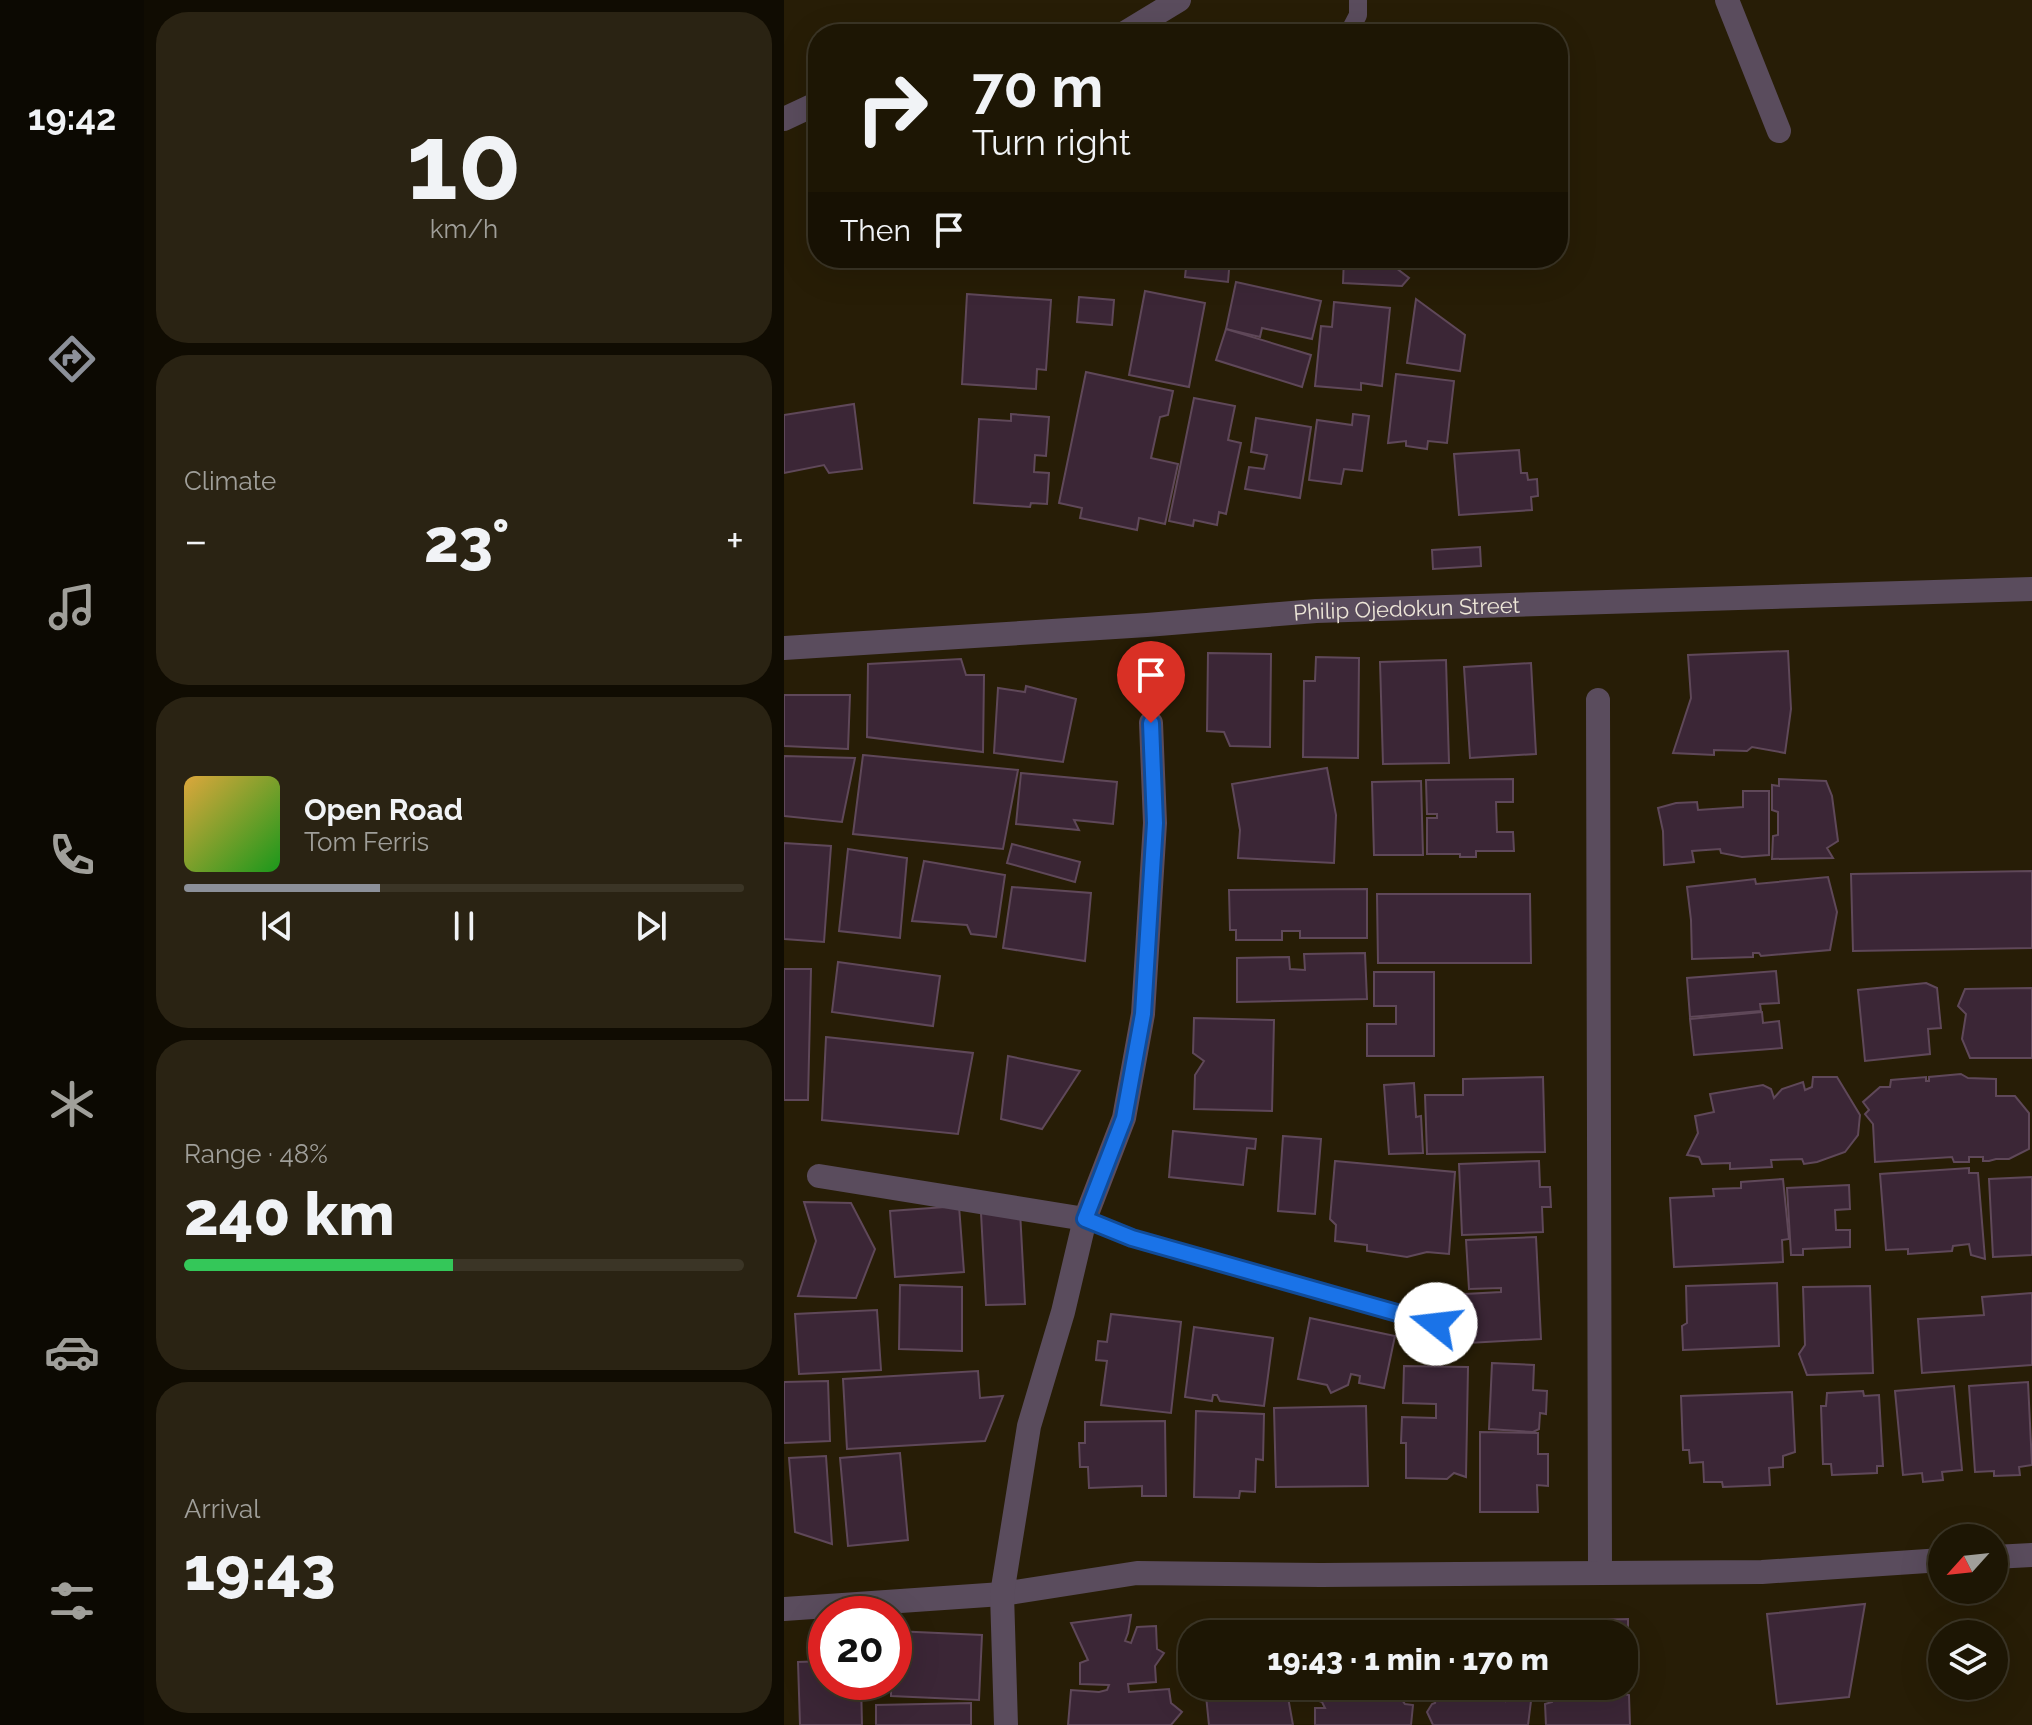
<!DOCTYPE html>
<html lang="en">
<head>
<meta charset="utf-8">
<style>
  body { margin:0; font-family:Raleway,sans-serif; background:#2a2313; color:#f1f3f6; height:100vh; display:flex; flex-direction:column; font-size:30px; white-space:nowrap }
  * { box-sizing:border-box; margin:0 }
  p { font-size:26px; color:#a09f9a }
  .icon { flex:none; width:44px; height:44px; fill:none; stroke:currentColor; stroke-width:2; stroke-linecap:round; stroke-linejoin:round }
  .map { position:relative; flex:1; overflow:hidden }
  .drawer { display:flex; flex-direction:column; gap:12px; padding:12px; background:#100c02; width:640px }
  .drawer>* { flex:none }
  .banner { position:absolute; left:24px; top:24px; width:760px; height:244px; border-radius:32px; box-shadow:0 8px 32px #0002,0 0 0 2px #3b3526; background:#1d1604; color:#f1f3f6; overflow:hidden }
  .needle { width:52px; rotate:243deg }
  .buttons { position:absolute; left:1144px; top:1524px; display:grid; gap:16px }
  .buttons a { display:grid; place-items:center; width:80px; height:80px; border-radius:50%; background:#1d1604; box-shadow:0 8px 32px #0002,0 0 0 2px #3b3526; font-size:40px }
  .speed { position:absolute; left:24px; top:1596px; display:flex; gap:16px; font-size:40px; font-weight:700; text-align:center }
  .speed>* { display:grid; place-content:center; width:104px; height:104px; border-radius:50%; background:#1d1604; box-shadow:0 8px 32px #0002,0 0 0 2px #3b3526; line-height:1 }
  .speed .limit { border:12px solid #d22; background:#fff; color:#111 }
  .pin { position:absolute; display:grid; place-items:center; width:68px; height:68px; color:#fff; margin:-82px -34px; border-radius:50% 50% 50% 0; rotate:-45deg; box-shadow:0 0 8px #0007 }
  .pin .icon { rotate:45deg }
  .me { position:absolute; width:88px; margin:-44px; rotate:286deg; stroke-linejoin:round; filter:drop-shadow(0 0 6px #0008) }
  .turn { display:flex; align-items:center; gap:28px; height:168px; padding:0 32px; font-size:36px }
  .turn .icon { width:104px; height:104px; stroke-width:2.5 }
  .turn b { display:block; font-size:56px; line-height:68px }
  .then { display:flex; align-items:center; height:76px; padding:0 32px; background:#0003; gap:16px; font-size:30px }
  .big { font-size:60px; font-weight:800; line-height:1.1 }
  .drawer .widget { flex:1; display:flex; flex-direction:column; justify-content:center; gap:12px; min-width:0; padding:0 28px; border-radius:32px; background:#2a2313 }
  .drawer .dial { align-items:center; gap:0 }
  .dial b { font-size:104px; line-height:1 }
  .song { display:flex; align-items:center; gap:24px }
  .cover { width:96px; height:96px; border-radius:12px; background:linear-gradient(135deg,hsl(40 70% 55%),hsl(120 70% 35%)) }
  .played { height:8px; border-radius:4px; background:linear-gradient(90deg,#8c9099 35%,#3b3526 35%) }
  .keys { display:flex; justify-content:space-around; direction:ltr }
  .heat { display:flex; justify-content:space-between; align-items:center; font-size:44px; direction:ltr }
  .charge { height:12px; border-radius:6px; background:linear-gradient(90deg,#34c759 48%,#3b3526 0) }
  .trip { position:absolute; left:394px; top:1620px; width:460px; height:80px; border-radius:32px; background:#1d1604; box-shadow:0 8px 32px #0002,0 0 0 2px #3b3526; font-weight:800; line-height:80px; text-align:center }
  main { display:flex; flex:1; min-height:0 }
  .dock { display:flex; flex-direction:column; width:144px; justify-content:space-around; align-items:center; background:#0c0902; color:#a09f9a }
  .dock .icon { width:56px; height:56px }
  .dock .active { color:#8c9099 }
  .dock b { font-size:36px; color:#f1f3f6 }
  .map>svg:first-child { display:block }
  .building { fill:#3b2636; stroke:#5f4859; stroke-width:2 }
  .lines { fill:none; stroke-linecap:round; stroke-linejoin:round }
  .service { stroke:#5a4c5d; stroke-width:18 }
  .minor { stroke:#5a4c5d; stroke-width:24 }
  .route-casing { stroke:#114b97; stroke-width:20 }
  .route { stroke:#1a73e8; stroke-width:14 }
  .labels { text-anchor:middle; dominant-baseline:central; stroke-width:8; stroke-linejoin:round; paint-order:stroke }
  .street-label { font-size:22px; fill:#ede6d8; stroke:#0c0802 }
</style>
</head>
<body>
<main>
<nav class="dock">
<b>19:42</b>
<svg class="icon active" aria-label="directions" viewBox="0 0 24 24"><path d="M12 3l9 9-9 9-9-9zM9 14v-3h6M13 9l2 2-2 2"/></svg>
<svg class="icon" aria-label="music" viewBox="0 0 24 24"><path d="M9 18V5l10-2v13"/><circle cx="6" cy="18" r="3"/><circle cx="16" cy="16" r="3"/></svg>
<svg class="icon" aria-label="phone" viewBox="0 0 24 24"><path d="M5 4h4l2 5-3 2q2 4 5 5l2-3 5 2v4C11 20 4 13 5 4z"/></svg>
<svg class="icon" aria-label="climate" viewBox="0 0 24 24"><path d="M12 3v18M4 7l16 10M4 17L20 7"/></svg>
<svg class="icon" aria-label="car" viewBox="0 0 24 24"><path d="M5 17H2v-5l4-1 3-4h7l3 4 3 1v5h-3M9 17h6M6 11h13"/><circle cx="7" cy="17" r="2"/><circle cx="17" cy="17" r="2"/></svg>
<svg class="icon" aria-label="filters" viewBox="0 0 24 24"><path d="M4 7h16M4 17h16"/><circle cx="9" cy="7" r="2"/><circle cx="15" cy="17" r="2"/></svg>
</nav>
<section class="drawer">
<div class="widget dial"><b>10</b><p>km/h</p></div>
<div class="widget"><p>Climate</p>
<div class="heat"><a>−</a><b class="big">23°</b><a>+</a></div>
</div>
<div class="widget">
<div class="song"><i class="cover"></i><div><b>Open Road</b><p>Tom Ferris</p></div></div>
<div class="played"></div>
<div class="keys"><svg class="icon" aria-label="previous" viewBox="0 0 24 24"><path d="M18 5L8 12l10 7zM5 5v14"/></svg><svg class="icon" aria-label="pause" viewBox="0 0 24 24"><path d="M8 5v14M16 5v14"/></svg><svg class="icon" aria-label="next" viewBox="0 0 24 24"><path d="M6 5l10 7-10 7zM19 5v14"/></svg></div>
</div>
<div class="widget"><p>Range · 48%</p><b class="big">240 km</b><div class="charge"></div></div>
<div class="widget"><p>Arrival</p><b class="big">19:43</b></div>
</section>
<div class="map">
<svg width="1248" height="1725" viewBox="0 0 1248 1725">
  <rect width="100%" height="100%" fill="#271d06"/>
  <g class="building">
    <path d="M403,258H446L444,282L401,277Z"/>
    <path d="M560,258H599L625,278L618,286L559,283Z"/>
    <path d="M452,282L537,301L528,339L478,328L476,337L442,329Z"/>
    <path d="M361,291L421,303L405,387L345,375Z"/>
    <path d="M183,294L267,300L262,370L253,369L252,389L178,384Z"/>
    <path d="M295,297L330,300L328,325L293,322Z"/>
    <path d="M632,299L681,335L676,371L623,363Z"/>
    <path d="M550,302L606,308L598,386L577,383V390L531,386L537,326L548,327Z"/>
    <path d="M442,329L527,355L518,387L432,360Z"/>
    <path d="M302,372L389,391L384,415L376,417L367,458L394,464L381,524L355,518L353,530L296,518L298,508L275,503Z"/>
    <path d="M612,374L670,381L663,443L644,441L643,449L622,446V441L604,443Z"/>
    <path d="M410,398L451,406L444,440L457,443L442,514L435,512L433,525L410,520L409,526L385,521Z"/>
    <path d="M70,404L78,469L45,473L40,465L0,473V415Z"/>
    <path d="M227,414L265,417L262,456L251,455L250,472L265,473L263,504L247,503L246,507L190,503L195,419L227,421Z"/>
    <path d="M569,414L585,416L578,471L560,469L557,484L525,480L533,420L568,425Z"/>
    <path d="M472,418L527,427L516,498L461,489L465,467L480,469L483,455L467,452Z"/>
    <path d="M735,450L737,473H743L744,480L753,479L754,496L747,497L748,510L675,515L670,454Z"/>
    <path d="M696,547L697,566L649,569L648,550Z"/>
    <path d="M1004,651L1007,709L1001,753L968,747L963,751L930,750V755L889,753L907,698L904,655Z"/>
    <path d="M424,653L487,654L486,747L446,746L440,732L423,731Z"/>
    <path d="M532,657L575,658L574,758L519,757L520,681H531Z"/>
    <path d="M177,659L182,675H200L199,752L83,737L84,664Z"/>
    <path d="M662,660L665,763L599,764L596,662Z"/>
    <path d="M747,663L752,754L686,758L680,667Z"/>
    <path d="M242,686L292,699L279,762L210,753L214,688L241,692Z"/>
    <path d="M0,695H66L64,749L0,746Z"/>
    <path d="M79,755L234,770L219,849L69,834Z"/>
    <path d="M0,756L71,758L58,822L0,816Z"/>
    <path d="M543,768L552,815L550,863L454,858L456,830L448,784Z"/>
    <path d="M237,773L333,782L329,824L290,820L295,830L232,824Z"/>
    <path d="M729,779V802H712L713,832H729L730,851H692V857H676V854H643V818H653V814H643L642,780Z"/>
    <path d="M995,779L1042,781L1048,796L1054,841L1043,848L1049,858L988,859L989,836L994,835V812L988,810V785L995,786Z"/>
    <path d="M637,781L639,855H590L588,782Z"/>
    <path d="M959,791H985V855L958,857L937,853L936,849L908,851L910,862L880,865L879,831L874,808L892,803L913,802L914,810L959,807Z"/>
    <path d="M0,843L47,846L40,942L0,939Z"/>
    <path d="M228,844L296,862L291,882L223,863Z"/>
    <path d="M64,849L123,858L116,938L55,931Z"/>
    <path d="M140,861L221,875L212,937L187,934L183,925L128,921Z"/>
    <path d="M1248,871V948L1069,951L1067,874Z"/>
    <path d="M1044,877L1053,912L1046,950L977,956L975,953H969V957L908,959L907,920L903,887L971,879L972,884Z"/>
    <path d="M228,887L307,893L301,961L219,948Z"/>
    <path d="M583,889V938H516V931H498V940H452V930H446L445,890Z"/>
    <path d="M593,894H746L747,963H594Z"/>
    <path d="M581,953L583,999L453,1002V958L505,957L506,969L521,970L520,954Z"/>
    <path d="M54,962L156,976L149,1026L48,1012Z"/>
    <path d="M0,969H27L24,1100H0Z"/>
    <path d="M992,971L995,1003L976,1004L977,1011L906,1017L903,978Z"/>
    <path d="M590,972H650V1056H583V1024H612V1006H590Z"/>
    <path d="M1142,983L1153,988L1157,1028L1144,1029L1146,1054L1081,1061L1074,990Z"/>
    <path d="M1248,988V1058H1186L1178,1039L1182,1014L1174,1006L1181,989Z"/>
    <path d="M978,1012L979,1023L995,1021L998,1048L910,1055L906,1019Z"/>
    <path d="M410,1018L490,1020L488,1111L410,1109L411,1075L420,1061L409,1053Z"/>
    <path d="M42,1037L189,1053L174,1134L38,1120Z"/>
    <path d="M224,1056L296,1071L258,1129L217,1119Z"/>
    <path d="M1177,1074L1184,1078L1212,1079V1096H1231L1245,1113V1149L1225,1159H1212L1205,1161H1199V1157H1185V1162H1170L1168,1157L1091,1162L1089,1124L1081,1114L1085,1110L1079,1102L1096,1087H1106L1107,1080L1142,1077V1081H1145V1077Z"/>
    <path d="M759,1077L761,1152L643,1154L641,1095H679V1079Z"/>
    <path d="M1029,1077H1053L1076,1115L1074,1135L1061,1152L1033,1162L1020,1164L1018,1159L987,1160L988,1167L946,1169V1163L918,1164L915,1157L903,1155L914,1133L911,1116L930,1112L926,1094L979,1085L987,1089L990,1098L998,1089L1019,1082L1021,1090L1028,1087Z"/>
    <path d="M630,1083L632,1117L637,1116L639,1153L605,1154L600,1085Z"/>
    <path d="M389,1131L472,1139L471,1149L463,1148L459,1185L385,1177Z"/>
    <path d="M499,1136L537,1139L531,1214L494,1211Z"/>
    <path d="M551,1161L671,1172L665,1254L643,1252L623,1257L583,1251V1245L551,1241L552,1225L546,1219Z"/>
    <path d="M755,1161L756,1187H766L767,1207H758L759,1232L678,1235L675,1164Z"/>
    <path d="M1185,1168V1173H1194L1201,1259L1187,1255L1185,1244L1169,1246L1168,1251L1124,1254V1249L1102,1250L1096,1174Z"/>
    <path d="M1248,1177V1255L1209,1257L1205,1179Z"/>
    <path d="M999,1179L1005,1239L998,1240L999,1262L890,1267L886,1198L930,1196L929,1189L957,1188V1182Z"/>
    <path d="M1065,1185L1066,1209L1051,1210L1052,1230H1066V1247L1019,1249V1255H1007L1003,1188Z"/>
    <path d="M20,1202L67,1203L91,1249L72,1298L14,1296L32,1241Z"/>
    <path d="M175,1206L180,1272L111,1277L106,1211Z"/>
    <path d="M236,1211L241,1304L202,1305L197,1213Z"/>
    <path d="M752,1237L757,1339L684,1343L681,1294L717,1292V1288L685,1289L682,1240Z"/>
    <path d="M993,1283L995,1346L899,1350L898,1326L903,1323L902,1286Z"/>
    <path d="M116,1285L178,1287V1351L115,1349Z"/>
    <path d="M1086,1286L1089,1373L1023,1375L1015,1354L1021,1345L1019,1287Z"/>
    <path d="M1248,1293V1365L1138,1373L1134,1319L1200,1315L1198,1297Z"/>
    <path d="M93,1310L97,1370L15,1374L11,1314Z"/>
    <path d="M327,1314L397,1322L387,1413L317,1405L323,1361L312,1360L314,1341L323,1342Z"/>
    <path d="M526,1318L611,1336L600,1388L575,1383L576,1376L567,1374L564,1385L547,1393L543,1385L514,1379Z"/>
    <path d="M410,1327L489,1338L480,1406L436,1401L433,1395H429L428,1401L401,1397Z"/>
    <path d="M708,1363L750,1365L749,1390L763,1391L762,1414L756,1413L755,1429L749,1432L705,1429Z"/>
    <path d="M620,1366L684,1367L682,1477L670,1473L663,1479L622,1478V1443H617L618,1417L652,1418V1404L619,1403Z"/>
    <path d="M194,1371L196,1398L219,1396L201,1441L63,1449L59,1379Z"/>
    <path d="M44,1381L46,1441L0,1443V1382Z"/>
    <path d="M1244,1382L1248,1465L1235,1467L1236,1475L1210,1476V1471L1191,1472L1185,1386Z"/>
    <path d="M1170,1386L1178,1470L1158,1472L1159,1480L1139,1482L1138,1473L1119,1475L1111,1391Z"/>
    <path d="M1079,1391L1080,1396L1095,1395L1099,1466H1093V1473L1048,1475L1047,1464H1039L1037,1406H1042L1043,1393Z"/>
    <path d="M1008,1392L1011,1452L999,1456V1467L985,1468L986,1485L939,1487L938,1482H920L919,1462L906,1463L905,1450H899L897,1396Z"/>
    <path d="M582,1406L584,1486L492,1487L490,1408Z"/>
    <path d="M412,1411L480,1414L479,1460L472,1459L471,1492L456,1491L455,1498L410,1497Z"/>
    <path d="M381,1421L382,1496H358V1486L305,1488L304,1467H296L295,1443H301V1422Z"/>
    <path d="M696,1432L754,1433V1454H764V1486L753,1485L754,1512H696Z"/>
    <path d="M116,1453L124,1540L64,1546L56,1458Z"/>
    <path d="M42,1456L48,1544L11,1532L5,1458Z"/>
    <path d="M1081,1604L1065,1697L993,1704L983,1614Z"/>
    <path d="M347,1615L344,1633L341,1641L347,1643L353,1627L372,1626L373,1649L380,1653L371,1666L372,1682L344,1684L345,1692L385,1689L387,1703L398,1712L387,1725H284L287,1690L315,1692L323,1690L325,1685L296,1684V1663L304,1660L287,1623Z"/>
    <path d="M844,1619V1672L840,1677V1634H754V1621Z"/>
    <path d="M490,1623L492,1634H418Z"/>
    <path d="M562,1623L563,1628L624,1626V1634H525L524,1625Z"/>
    <path d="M110,1631L198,1635L195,1700L107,1696V1682H110Z"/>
    <path d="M42,1661V1682H77L78,1725H16L14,1662Z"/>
    <path d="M421,1686H502L509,1725H425Z"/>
    <path d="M528,1686H628V1700H618L621,1704L629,1705L627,1725H531V1708H541L538,1702L529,1699Z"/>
    <path d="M642,1686H714L713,1693H720L719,1700L721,1701L723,1690L748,1693L744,1725H649L643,1712L648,1704L651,1703L654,1689Z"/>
    <path d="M768,1686H838L836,1693L845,1695L846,1725H762L761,1704L768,1702Z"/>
    <path d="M187,1703V1725H92V1705Z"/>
  </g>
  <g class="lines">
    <g class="service">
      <path d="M564,34L574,15V0"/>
      <path d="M301,1219L348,1238L652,1324"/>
    </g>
    <g class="minor">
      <path d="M943,0L995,131"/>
      <path d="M339,34L395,0"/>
      <path d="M0,119L34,103"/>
      <path id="s1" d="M0,648L363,625L532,611L1248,589"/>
      <path d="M814,700L816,1572"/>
      <path d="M35,1176L301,1219"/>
      <path d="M1210,1557L1248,1555"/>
      <path d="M0,1609L218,1594L353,1573L537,1575L978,1572L1158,1560"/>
      <path d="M222,1725L218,1594L245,1426L279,1312L301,1219L340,1118L359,1014L371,823L367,723"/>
    </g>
  </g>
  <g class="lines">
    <defs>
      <path id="route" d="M367,723L371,823L359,1014L340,1118L301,1219L348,1238L652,1324"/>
    </defs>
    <use href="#route" class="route-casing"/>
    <use href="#route" class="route"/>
  </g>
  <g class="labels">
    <g class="street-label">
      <text stroke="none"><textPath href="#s1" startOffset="624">Philip Ojedokun Street</textPath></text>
    </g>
  </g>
</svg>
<div class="buttons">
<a><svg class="needle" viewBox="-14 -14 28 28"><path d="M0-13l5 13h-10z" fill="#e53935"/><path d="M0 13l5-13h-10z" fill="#a09f9a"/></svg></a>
<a><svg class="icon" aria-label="layers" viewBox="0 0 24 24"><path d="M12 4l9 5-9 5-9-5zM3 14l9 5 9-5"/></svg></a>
</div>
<div class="speed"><div class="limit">20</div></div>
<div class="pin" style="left:367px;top:723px;background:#d93025"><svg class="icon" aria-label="arrive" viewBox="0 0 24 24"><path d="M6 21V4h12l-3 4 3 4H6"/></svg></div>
<svg class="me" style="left:652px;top:1324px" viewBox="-20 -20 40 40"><circle r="19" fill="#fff"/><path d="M0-13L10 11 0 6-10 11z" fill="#1a73e8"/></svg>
<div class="trip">19:43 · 1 min · 170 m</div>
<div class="banner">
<div class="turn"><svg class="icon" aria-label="right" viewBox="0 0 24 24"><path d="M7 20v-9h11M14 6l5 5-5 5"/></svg><div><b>70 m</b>Turn right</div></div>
<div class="then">Then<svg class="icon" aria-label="arrive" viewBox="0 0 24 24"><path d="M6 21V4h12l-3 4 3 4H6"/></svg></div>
</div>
</div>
</main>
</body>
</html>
